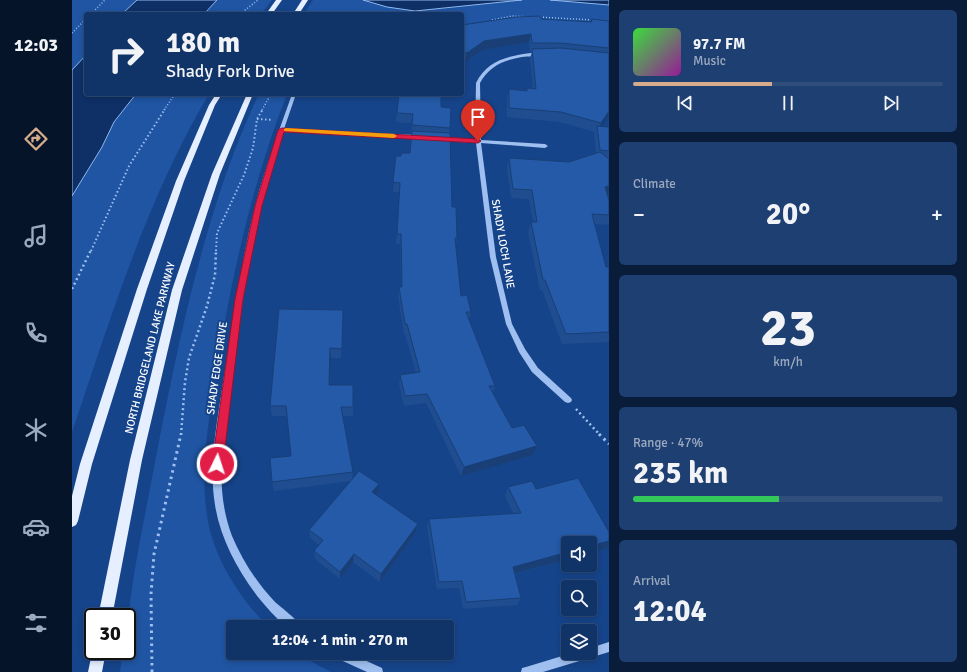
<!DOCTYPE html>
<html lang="en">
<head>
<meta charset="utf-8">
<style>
  body { margin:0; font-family:Signika,sans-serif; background:#1e3f71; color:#f1f3f6; height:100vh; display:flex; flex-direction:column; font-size:15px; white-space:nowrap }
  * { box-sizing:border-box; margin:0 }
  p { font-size:13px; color:#9caac0 }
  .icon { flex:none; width:22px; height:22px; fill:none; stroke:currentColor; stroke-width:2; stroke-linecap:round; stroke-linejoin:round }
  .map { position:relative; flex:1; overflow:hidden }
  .drawer { display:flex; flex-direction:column; gap:10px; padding:10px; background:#091c39; width:358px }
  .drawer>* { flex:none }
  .guide { position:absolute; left:12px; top:12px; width:380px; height:84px; border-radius:4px; box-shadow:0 2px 6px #0003,0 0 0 1px #304e7c; background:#103368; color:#f1f3f6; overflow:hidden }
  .tools { position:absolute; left:489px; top:536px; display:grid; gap:8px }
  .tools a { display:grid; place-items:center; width:36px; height:36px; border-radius:4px; background:#103368; box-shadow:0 2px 6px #0003,0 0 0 1px #304e7c; font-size:20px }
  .speed { position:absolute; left:12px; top:608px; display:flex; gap:8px; font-size:20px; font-weight:700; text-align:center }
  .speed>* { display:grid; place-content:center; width:52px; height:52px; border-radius:50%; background:#103368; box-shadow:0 2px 6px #0003,0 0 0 1px #304e7c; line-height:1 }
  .speed .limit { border:2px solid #111; border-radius:6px; background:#fff; color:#111 }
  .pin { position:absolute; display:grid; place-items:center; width:34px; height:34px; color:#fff; margin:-41px -17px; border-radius:50% 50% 50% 0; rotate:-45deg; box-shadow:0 0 4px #0007 }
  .pin .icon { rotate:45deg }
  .me { position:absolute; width:44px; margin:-22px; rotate:4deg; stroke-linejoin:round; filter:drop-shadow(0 0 3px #0008) }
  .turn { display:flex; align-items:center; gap:14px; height:84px; padding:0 16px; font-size:18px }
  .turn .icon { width:52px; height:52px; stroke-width:2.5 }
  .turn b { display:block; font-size:28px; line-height:34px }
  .big { font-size:30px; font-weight:700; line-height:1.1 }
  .drawer .card { flex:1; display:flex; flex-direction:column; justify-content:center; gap:6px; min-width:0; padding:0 14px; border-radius:6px; background:#1e3f71 }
  .drawer .dial { align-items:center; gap:0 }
  .dial b { font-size:52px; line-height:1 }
  .song { display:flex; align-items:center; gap:12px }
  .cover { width:48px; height:48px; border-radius:6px; background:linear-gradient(135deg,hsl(120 70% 55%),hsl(300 70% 35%)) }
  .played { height:4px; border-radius:2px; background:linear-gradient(90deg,#d6ab8b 45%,#304e7c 45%) }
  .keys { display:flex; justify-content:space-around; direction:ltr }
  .heat { display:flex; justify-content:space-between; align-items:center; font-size:22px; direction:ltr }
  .charge { height:6px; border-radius:3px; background:linear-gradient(90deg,#34c759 47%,#304e7c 0) }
  .trip { position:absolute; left:154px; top:620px; width:228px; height:40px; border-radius:4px; background:#103368; box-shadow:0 2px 6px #0003,0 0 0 1px #304e7c; font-weight:700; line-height:40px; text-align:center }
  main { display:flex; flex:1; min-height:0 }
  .menu { display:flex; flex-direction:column; width:72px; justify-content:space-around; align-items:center; background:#06142a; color:#9caac0 }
  .menu .icon { width:28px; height:28px }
  .menu .on { color:#d6ab8b }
  .menu b { font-size:18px; color:#f1f3f6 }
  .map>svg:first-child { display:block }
  .green { fill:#1f55a3 }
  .water { fill:#0e3067; stroke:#90b9f1 }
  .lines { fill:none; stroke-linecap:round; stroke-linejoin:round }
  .path-far3 { stroke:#9ebfef; stroke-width:1.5; stroke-dasharray:1 2; stroke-linecap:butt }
  .path-far2 { stroke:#9ebfef; stroke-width:2; stroke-dasharray:1.5 2.5; stroke-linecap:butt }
  .path-far1 { stroke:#9ebfef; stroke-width:2.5; stroke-dasharray:2 3; stroke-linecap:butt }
  .path { stroke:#9ebfef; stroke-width:3; stroke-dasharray:2.5 4; stroke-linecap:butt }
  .minor { fill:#9ebfef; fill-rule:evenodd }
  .major { fill:#e6efff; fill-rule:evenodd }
  .wall { fill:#1f4d90 }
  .shaded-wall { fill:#193f76 }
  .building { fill:#245aa8; stroke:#193f76 }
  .route { fill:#e11d48; stroke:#92132f }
  .slow { fill:#f59e0b }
  .labels { text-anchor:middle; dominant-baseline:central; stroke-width:4; stroke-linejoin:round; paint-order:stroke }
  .street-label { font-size:11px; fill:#fff; stroke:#16448a }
</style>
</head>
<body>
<main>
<nav class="menu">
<b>12:03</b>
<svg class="icon on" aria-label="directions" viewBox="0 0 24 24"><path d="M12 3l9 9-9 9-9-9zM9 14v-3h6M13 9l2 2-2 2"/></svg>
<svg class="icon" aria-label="music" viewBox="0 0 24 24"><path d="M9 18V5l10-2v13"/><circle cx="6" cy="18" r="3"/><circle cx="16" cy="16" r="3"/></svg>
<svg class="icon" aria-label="phone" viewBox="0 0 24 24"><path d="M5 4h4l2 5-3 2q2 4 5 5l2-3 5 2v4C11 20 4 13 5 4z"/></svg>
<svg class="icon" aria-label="climate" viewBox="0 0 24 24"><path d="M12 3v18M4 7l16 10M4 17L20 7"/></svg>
<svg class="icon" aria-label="car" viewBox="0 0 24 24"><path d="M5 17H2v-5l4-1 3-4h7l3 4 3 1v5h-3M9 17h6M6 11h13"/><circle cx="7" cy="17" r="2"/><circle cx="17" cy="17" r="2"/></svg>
<svg class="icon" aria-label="filters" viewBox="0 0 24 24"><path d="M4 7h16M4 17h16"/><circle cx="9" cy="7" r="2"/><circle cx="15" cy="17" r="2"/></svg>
</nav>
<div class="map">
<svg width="537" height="672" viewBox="0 0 537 672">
  <rect width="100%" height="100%" fill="#16448a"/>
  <g class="green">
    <path d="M0,0H65L50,14H14V55L0,70Z"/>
    <path d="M145,0H200L189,14H132Z"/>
    <path d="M241,0H291L371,9L450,0H478L537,5V26L390,30V14H232Z"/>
    <path d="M64,94H137C75,198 39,317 0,432V196L30,147L42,122Z"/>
    <path d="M187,94H215C179,186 158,283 143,380C136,426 128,469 135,515C140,555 168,600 197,627H161V653H223L259,672H48L51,651H55C55,596 70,532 80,478C104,352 132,209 187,94Z"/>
  </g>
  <g class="water">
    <path d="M65,0H145L132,14H50Z"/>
    <path d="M291,0H450L343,11L315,7Z"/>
    <path d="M478,0H537V5Z"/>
    <path d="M14,55V94H64L42,122L30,147L0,196V70Z"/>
  </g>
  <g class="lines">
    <g class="path-far3">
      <path d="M19,14L33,0"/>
      <path d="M168,14L186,0"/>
      <path d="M465,17L522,20"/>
      <path d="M420,20L440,16L458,17"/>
      <path d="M0,33L14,19"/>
      <path d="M92,110L103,94"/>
      <path d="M190,110L199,94"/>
    </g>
    <g class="path-far2">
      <path d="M185,119L201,120"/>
      <path d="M19,251L57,166L93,109"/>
      <path d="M144,251L145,233L172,175L181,148L185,119L191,109"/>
    </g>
    <g class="path-far1">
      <path d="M0,289L19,250"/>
      <path d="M504,409L528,435"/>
      <path d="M109,435L113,382L117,358L135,306L143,275L144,250"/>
    </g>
    <g class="path">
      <path d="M527,434L537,444"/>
      <path d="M80,672L79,594L82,554L109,434"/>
    </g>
    <g class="minor">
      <path d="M459,53H467L469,54C464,57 456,56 450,57C432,60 417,66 408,83L409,140L473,144L476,146L473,148L409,143L424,257L440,324L453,349L466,368L499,398L500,400L499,402L496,403L493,402L460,372L447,352L434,324L418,257L404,143L370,141L367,139L370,137L403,140L404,83C415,61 435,56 459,53Z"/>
      <path d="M220,94H224L212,129L347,135L350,137L347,139L211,132C203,156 195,182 189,207C177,258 169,310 162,362C154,419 139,481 160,536C170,560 185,583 203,602C210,608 226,620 229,627C225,627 220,628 217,627C209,625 188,600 183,593C164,567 148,537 143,505C136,463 146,418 152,376C161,319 169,262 183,206C193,168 207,131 220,94Z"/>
      <path d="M537,642V652L471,672H449L450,668L454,667L500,653H518V648Z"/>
      <path d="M261,653H277L310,668L311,672H295L262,657Z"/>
    </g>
    <g class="major">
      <path d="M204,0H210L200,14H194Z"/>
      <path d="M230,0H236L227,14H221Z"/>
      <path d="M144,94H150L143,105L112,181L75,289L20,464L6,521L4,525L0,527V496L8,464L65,289L104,181L137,105Z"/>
      <path d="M175,94H181L148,174L110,290L70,460L40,617H26L58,460L100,290L140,174Z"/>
      <path d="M21,648V651H34L30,672H16Z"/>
    </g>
  </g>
  <g class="wall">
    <path d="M469,19L518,22L519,19L537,21V115L530,126L537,127V195H536L537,200V225L523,224L534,267H537V342L490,344L470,290H468L456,232L459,222H461L457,199L439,198L435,168L437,158L497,162L524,154L522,135L523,132L487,122L435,117V98L437,89L455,90V88L461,89L458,58L460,52H458L457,42L411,50L393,62L390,60V25Z"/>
    <path d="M369,107L378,128L377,133L380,207L385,238L384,245L389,296L399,312L397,319L423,386L421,394L440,428L461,455L389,476L354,403L332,406L327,384L328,375L344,373L333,334H332L326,297L327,287H329L328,244H324L328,192H321L324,156H329L338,153L340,123L324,122L325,113Z"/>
    <path d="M271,310L269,358H259L258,385L281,407V416H271L281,472L280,479L306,493L304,495L344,532L308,582L281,562L268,579L243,559L242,551L247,545L238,538L237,530L279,481L202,491L200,482L219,456L215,416H200L198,406Z"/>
    <path d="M436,487L464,489L535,548L518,553V543H496V559L443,574L449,598L445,605L391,609L387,588L365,589L355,527L357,519L441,513L433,496Z"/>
  </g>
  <g class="shaded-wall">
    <path d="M459,34L457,42L411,50L393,62L395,53L412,41Z"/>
    <path d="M537,111V115L526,133L529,123Z"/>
    <path d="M537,186V195L530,197L533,187Z"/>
    <path d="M258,348L259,358L257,395V385Z"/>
    <path d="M465,446L461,455L389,476L392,467Z"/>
    <path d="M307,484L306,493L299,501L300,492Z"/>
    <path d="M346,524L344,532L308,582L309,574Z"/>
    <path d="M537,541V546L535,548L518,553V546Z"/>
    <path d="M496,552V559L437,575L441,567Z"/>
    <path d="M282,554L281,562L268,579V572Z"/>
  </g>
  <g class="building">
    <path d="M468,16L469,19L520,22L519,19L537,21V48L487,43H460L459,34L412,41L395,53L390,51V25L444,17Z"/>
    <path d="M489,48L537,53V111L529,123L489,112L437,108V89L455,91V88L464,89L460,49Z"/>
    <path d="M327,94H369V107L379,108L378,128L340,125L341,114L325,113Z"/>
    <path d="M525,126L537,127V151L528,150Z"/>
    <path d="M340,131L378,133L380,207H384L385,238H383L389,296L395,295L399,312H394L423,386H417L440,428L452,425L465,446L392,467L355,394L333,396L328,375L348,372L335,324H333L327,287H330L329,234H325L328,183L321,182L324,156H329V153H338Z"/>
    <path d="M528,152L537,159V186L533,187L537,200V215L520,214L534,267H537V332L494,334L473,280H471L459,222H465L460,190L441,189L437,158L497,162Z"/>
    <path d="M207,309L271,310L270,349L258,348L257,385H281V407H269L281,472L200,482L198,458L219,456L214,406H198Z"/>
    <path d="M287,471L307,484L300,492L346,524L309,574L282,554L268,572L242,551L251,540L237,530Z"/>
    <path d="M506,478L537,532V541L518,546V543H496V552L441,567L449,598L394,602L390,581L367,582L357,519L449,513L436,487L460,481L464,489Z"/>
  </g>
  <path class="route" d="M210,128L406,139L409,141L406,143L212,132L190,206L171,299L151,464L149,467H141L140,464L163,299L183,206L206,130Z"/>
  <path class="slow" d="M214,128L322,134L325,136L322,138L212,131V129Z"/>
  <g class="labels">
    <g class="street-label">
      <text transform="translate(431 244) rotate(80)">SHADY LOCH LANE</text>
      <text transform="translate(78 348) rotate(-76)">NORTH BRIDGELAND LAKE PARKWAY</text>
      <text transform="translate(145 368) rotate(-82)">SHADY EDGE DRIVE</text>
    </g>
  </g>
</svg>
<div class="tools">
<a><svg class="icon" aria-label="sound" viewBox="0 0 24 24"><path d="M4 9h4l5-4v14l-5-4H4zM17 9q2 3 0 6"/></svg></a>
<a><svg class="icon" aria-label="search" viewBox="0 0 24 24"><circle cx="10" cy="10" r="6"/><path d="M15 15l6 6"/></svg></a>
<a><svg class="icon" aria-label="layers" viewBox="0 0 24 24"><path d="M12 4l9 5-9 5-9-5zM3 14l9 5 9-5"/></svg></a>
</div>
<div class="speed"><div class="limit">30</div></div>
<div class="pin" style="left:406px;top:141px;background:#d93025"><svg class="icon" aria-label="arrive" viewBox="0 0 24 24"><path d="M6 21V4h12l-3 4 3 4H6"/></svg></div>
<svg class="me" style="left:145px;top:464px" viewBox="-20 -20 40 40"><circle r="17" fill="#e11d48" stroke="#fff" stroke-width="3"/><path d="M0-11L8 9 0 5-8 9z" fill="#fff"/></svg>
<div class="trip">12:04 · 1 min · 270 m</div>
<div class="guide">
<div class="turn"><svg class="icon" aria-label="right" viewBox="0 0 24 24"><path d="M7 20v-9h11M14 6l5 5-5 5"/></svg><div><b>180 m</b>Shady Fork Drive</div></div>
</div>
</div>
<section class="drawer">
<div class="card">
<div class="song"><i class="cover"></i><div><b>97.7 FM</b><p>Music</p></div></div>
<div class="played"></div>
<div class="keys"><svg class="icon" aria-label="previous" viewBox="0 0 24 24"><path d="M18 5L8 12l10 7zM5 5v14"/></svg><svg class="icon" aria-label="pause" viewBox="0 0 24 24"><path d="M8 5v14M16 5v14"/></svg><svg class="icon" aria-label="next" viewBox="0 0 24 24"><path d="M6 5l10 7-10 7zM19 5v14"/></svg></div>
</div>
<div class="card"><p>Climate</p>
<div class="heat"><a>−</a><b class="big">20°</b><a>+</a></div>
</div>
<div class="card dial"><b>23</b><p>km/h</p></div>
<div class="card"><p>Range · 47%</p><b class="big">235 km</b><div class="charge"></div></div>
<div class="card"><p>Arrival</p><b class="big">12:04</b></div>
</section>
</main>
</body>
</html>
